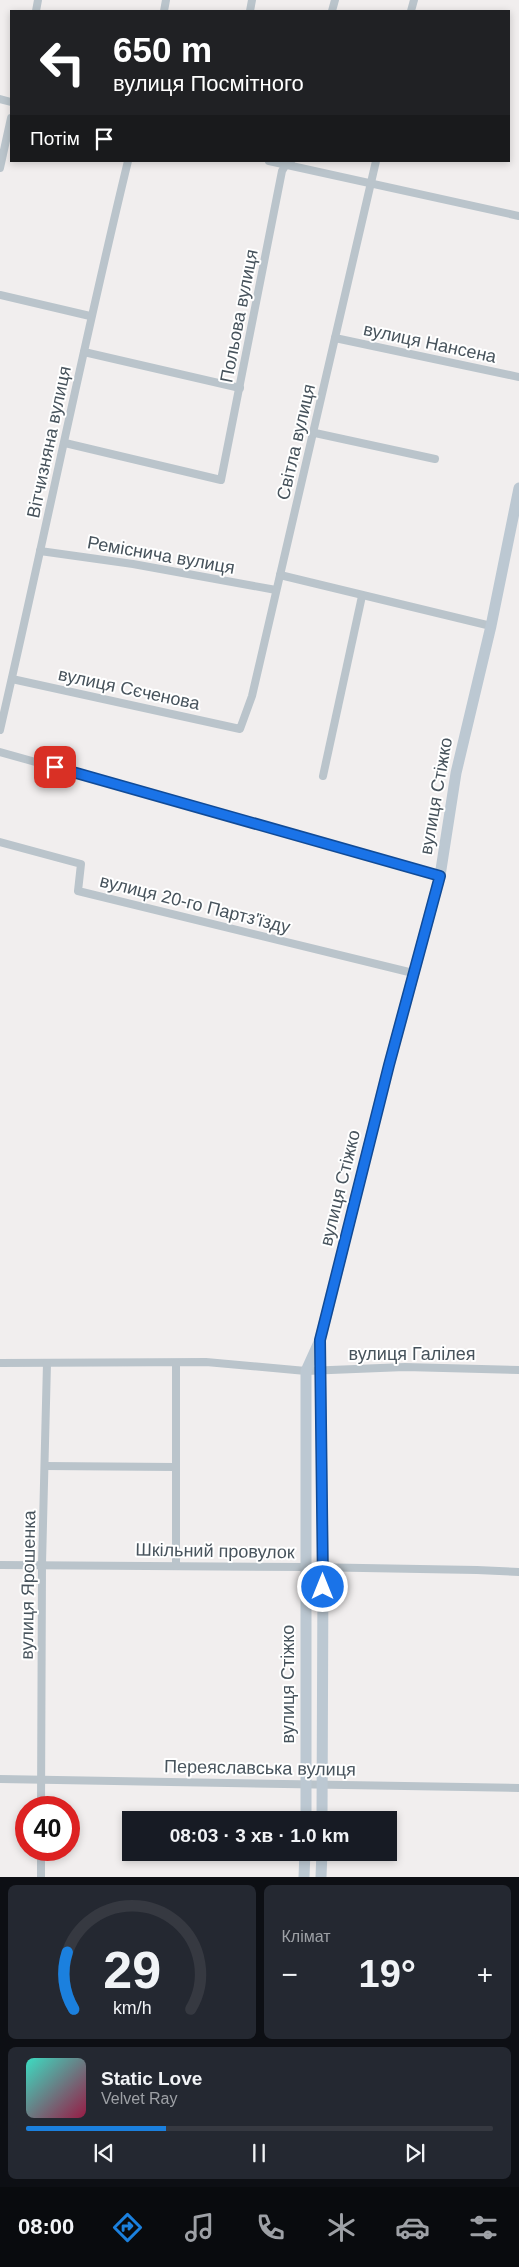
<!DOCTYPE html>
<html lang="uk">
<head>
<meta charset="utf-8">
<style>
  body { margin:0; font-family:Arial,sans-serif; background:#242831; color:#f1f3f6; height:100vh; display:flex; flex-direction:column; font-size:19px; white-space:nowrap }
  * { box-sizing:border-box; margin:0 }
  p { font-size:16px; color:#9ea1a6 }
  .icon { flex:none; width:28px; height:28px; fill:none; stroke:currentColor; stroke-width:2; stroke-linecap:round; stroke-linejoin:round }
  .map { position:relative; height:1877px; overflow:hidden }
  .panel { display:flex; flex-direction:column; gap:8px; padding:8px; background:#0d0f14; flex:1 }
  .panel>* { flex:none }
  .hud { position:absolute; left:10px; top:10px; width:500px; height:152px; border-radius:0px; box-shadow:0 2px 8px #0003; background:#202124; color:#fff; overflow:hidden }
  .speed { position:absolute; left:15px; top:1796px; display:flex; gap:10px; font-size:25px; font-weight:700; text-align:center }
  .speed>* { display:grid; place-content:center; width:65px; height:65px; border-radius:50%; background:#171b24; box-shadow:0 2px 8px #0003; line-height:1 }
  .speed .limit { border:8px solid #d22; background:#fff; color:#111 }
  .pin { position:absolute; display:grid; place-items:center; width:42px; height:42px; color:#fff; margin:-21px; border-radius:10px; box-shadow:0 2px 8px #0006 }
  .me { position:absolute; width:55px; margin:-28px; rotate:0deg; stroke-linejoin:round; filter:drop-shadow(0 0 4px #0008) }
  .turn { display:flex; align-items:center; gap:18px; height:105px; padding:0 20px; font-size:22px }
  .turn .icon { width:65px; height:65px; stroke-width:2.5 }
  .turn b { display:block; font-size:35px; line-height:42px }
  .then { display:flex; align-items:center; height:48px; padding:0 20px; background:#0003; gap:10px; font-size:19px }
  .big { font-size:38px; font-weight:600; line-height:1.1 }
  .panel .card { flex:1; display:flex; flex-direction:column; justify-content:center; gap:8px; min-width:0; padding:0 18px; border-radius:8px; background:#242831 }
  .panel .dial { align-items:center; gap:0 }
  .dial svg { height:130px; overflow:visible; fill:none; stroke:#363941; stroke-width:7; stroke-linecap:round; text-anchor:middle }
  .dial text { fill:#f1f3f6; stroke:none }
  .song { display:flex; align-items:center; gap:15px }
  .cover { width:60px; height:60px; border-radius:8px; background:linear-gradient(135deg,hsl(170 70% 55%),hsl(340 70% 35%)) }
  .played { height:5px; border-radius:2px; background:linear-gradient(90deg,#1b80de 30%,#363941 30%) }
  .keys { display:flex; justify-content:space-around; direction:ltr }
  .heat { display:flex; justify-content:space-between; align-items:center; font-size:28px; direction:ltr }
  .panel .tiles { flex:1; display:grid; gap:8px; grid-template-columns:1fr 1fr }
  .card:last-child { grid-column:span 2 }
  .trip { position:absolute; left:122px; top:1811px; width:275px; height:50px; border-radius:0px; background:#171b24; box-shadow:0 2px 8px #0003; font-weight:600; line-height:50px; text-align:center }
  .tabs { display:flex; height:80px; justify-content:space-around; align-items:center; background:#090b0e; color:#9ea1a6 }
  .tabs .icon { width:35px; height:35px }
  .tabs .active { color:#1b80de }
  .tabs b { font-size:22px; color:#f1f3f6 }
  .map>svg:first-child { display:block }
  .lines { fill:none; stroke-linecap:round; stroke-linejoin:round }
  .street { stroke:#bac4cb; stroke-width:8 }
  .secondary { stroke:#bcc8d2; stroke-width:11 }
  .route-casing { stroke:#114b97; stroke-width:12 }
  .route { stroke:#1a73e8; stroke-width:9 }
  .labels { text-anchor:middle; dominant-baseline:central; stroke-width:4; stroke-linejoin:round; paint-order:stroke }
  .street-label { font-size:18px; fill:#47535c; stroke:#fff }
</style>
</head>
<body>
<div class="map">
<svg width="519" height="1877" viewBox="0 0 519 1877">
  <rect width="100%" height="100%" fill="#f1eeee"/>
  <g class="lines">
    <g class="street">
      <path d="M36,11L38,0"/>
      <path d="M164,11L166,0"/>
      <path d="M250,11L252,0"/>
      <path d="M332,11L335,0"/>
      <path d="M411,11L414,0"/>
      <path d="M0,99L11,102"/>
      <path d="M269,161L519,216"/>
      <path d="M0,168L11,118"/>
      <path d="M0,295L90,316"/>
      <path d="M335,338L519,377"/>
      <path d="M84,352L240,388"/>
      <path d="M315,433L435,459"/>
      <path d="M65,443L221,480L282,171L285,166L291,161"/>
      <path d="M40,551L133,564L276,590"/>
      <path d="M280,575L491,626"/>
      <path d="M12,679L240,729L252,696L376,161"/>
      <path d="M0,730C44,540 82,350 128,161"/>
      <path d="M0,752L440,876"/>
      <path d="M323,776L362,596"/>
      <path d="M0,842L81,864L78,891L413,973"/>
      <path d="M0,1363L206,1362L306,1371L405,1367L519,1370"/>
      <path d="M45,1466L175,1467"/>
      <path d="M0,1565L306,1567L477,1570L519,1572"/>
      <path d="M176,1566V1363"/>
      <path d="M0,1779L519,1788"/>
      <path d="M41,1808L42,1564L47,1363"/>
      <path d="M41,1850V1877"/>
    </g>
    <g class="secondary">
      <path d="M320,1342L323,1567L322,1820"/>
      <path d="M306,1820V1371L320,1340L389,1065L440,876L456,773L491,626L519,488"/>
      <path d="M304,1877L305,1852"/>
      <path d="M321,1877L322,1852"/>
    </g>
  </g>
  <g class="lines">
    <defs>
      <path id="route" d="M55,767L440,876L389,1065L320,1340L323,1587"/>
    </defs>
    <use href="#route" class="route-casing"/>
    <use href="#route" class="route"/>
  </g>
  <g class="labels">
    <g class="street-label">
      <text transform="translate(239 316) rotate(-79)">Польова вулиця</text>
      <text transform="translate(430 343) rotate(12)">вулиця Нансена</text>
      <text transform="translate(49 442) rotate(-78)">Вітчизняна вулиця</text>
      <text transform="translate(296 442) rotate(-77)">Світла вулиця</text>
      <text transform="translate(161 555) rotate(10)">Реміснича вулиця</text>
      <text transform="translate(129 689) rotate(12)">вулиця Сєченова</text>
      <text transform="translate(436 796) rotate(-80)">вулиця Стіжко</text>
      <text transform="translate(195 904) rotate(14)">вулиця 20-го Партз'їзду</text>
      <text transform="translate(340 1188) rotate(-76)">вулиця Стіжко</text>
      <text x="412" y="1354">вулиця Галілея</text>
      <text transform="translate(215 1551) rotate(1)">Шкільний провулок</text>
      <text transform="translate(28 1585) rotate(-89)">вулиця Ярошенка</text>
      <text transform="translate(288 1684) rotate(-90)">вулиця Стіжко</text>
      <text transform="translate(260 1768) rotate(1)">Переяславська вулиця</text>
    </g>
  </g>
</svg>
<div class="speed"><div class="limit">40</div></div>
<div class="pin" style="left:55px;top:767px;background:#d93025"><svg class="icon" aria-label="arrive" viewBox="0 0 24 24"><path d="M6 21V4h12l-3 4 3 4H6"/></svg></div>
<svg class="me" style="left:323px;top:1587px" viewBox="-20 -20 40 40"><circle r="17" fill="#1a73e8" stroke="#fff" stroke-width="3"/><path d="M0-11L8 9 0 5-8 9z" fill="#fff"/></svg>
<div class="trip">08:03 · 3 хв · 1.0 km</div>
<div class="hud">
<div class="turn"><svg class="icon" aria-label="left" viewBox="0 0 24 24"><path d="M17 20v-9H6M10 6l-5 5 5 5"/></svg><div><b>650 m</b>вулиця Посмітного</div></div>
<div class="then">Потім<svg class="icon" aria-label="arrive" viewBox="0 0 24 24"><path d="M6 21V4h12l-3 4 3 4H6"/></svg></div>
</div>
</div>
<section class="panel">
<div class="tiles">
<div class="card dial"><svg viewBox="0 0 100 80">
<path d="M14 69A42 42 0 1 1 86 69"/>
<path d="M14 69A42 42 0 0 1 10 34" stroke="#1b80de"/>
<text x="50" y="56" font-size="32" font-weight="700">29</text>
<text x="50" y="72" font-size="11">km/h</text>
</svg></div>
<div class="card"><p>Клімат</p>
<div class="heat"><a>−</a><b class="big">19°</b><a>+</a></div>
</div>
<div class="card">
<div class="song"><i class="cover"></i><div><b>Static Love</b><p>Velvet Ray</p></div></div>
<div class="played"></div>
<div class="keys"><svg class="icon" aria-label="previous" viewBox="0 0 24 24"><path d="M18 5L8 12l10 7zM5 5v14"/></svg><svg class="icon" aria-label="pause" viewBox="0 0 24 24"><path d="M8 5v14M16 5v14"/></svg><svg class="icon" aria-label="next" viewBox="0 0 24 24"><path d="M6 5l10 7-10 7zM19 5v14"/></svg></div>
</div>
</div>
</section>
<nav class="tabs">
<b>08:00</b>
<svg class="icon active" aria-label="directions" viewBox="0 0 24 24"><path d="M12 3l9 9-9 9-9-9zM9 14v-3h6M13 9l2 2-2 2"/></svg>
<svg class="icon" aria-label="music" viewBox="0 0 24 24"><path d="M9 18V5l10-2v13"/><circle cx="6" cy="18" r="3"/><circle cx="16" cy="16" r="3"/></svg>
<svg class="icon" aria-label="phone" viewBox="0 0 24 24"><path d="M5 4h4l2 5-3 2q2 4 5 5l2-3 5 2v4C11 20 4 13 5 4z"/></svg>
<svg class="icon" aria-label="climate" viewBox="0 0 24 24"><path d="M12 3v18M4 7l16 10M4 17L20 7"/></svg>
<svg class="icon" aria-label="car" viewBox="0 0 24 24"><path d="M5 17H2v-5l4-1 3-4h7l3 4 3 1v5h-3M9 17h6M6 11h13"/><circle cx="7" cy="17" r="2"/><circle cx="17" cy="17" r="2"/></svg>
<svg class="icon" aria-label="filters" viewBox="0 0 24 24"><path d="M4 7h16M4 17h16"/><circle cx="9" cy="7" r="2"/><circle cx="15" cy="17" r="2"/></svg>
</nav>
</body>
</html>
